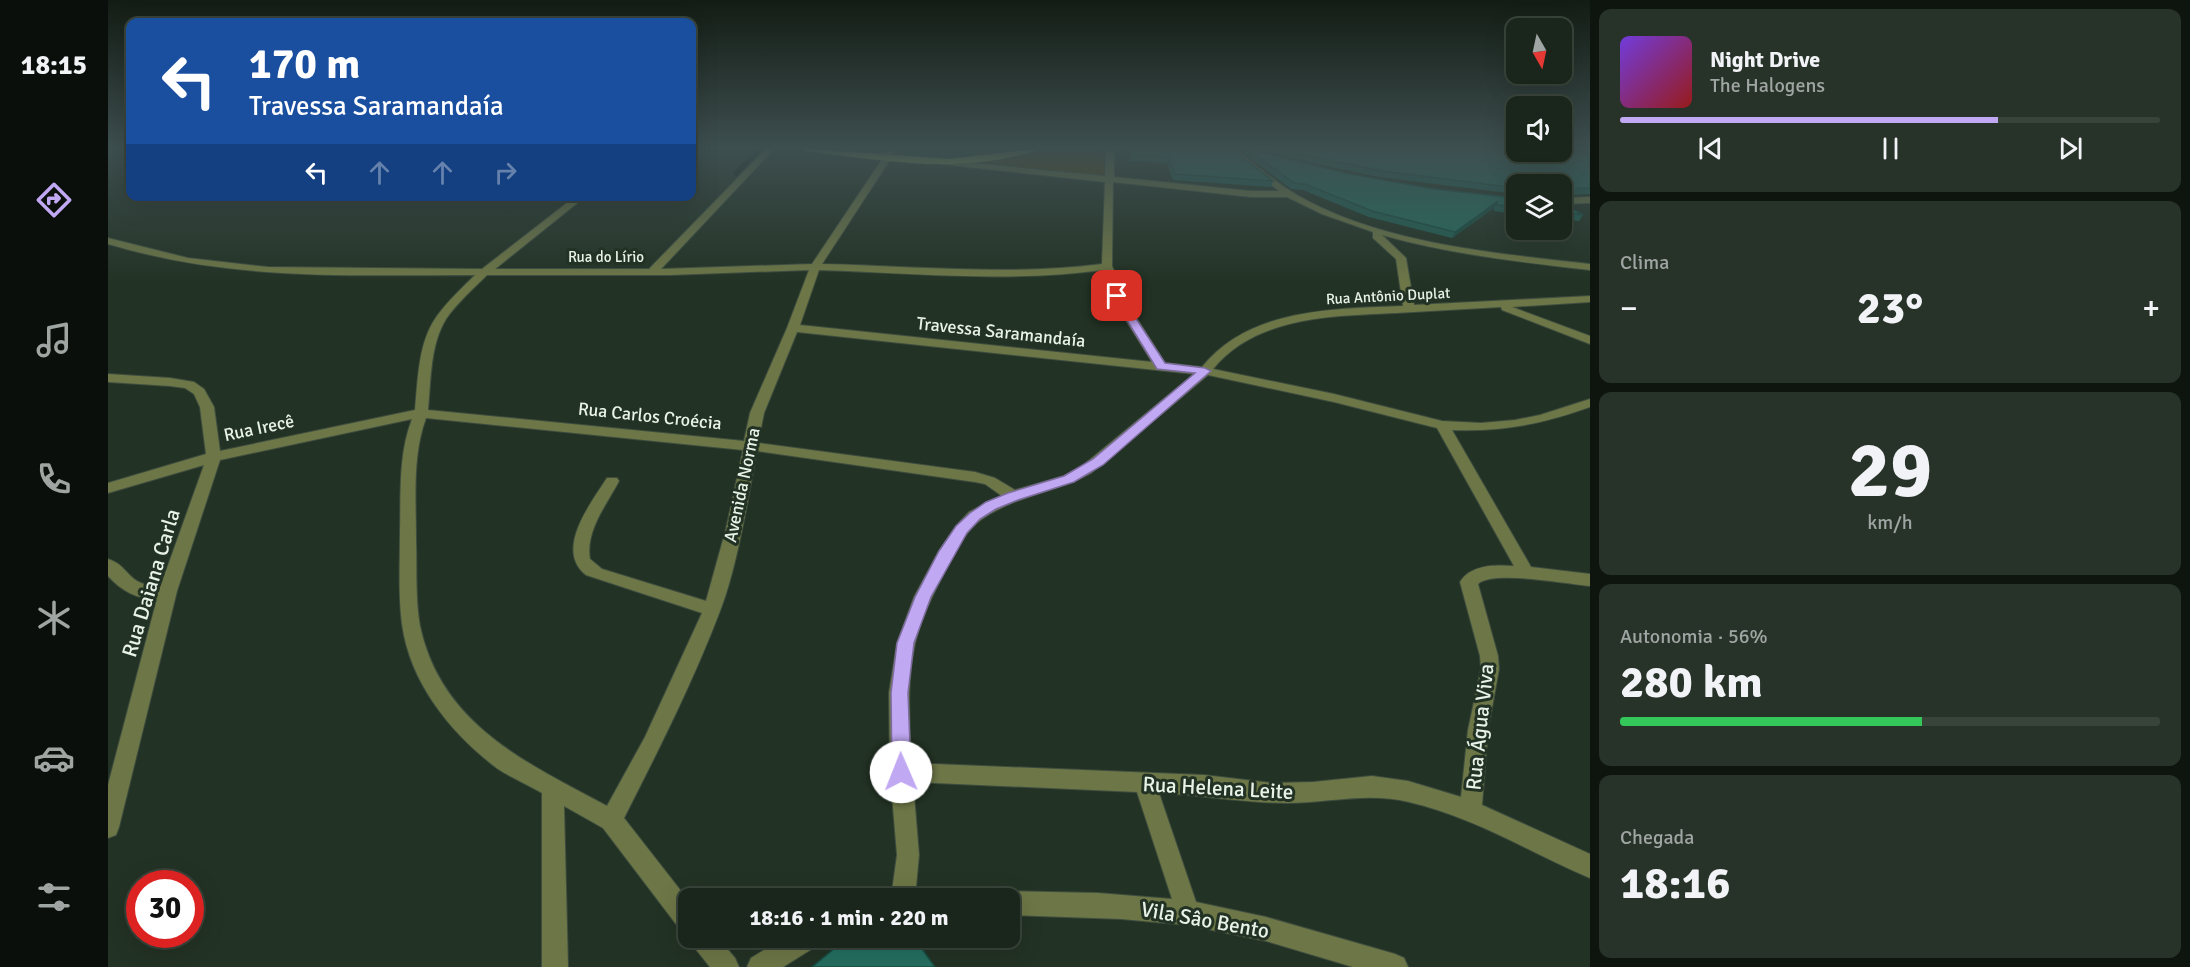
<!DOCTYPE html>
<html lang="pt">
<head>
<meta charset="utf-8">
<style>
  body { margin:0; font-family:Signika,sans-serif; background:#273228; color:#f1f3f6; height:100vh; display:flex; flex-direction:column; font-size:22px; white-space:nowrap }
  * { box-sizing:border-box; margin:0 }
  p { font-size:20px; color:#9fa5a3 }
  .icon { flex:none; width:33px; height:33px; fill:none; stroke:currentColor; stroke-width:2; stroke-linecap:round; stroke-linejoin:round }
  .map { position:relative; flex:1; overflow:hidden }
  .sheet { display:flex; flex-direction:column; gap:9px; padding:9px; background:#0e150f; width:600px }
  .sheet>* { flex:none }
  .guide { position:absolute; left:18px; top:18px; width:570px; height:183px; border-radius:12px; box-shadow:0 6px 24px #0002,0 0 0 2px #38433a; background:#1a4fa0; color:#fff; overflow:hidden }
  .needle { width:39px; rotate:171deg }
  .fabs { position:absolute; left:1398px; top:18px; display:grid; gap:12px }
  .fabs a { display:grid; place-items:center; width:66px; height:66px; border-radius:12px; background:#1a261b; box-shadow:0 6px 24px #0002,0 0 0 2px #38433a; font-size:30px }
  .speed { position:absolute; left:18px; top:870px; display:flex; gap:12px; font-size:30px; font-weight:700; text-align:center }
  .speed>* { display:grid; place-content:center; width:78px; height:78px; border-radius:50%; background:#1a261b; box-shadow:0 6px 24px #0002,0 0 0 2px #38433a; line-height:1 }
  .speed .limit { border:9px solid #d22; background:#fff; color:#111 }
  .pin { position:absolute; display:grid; place-items:center; width:51px; height:51px; color:#fff; margin:-26px; border-radius:12px; box-shadow:0 3px 9px #0006 }
  .me { position:absolute; width:66px; margin:-33px; rotate:359deg; stroke-linejoin:round; filter:drop-shadow(0 0 4px #0008) }
  .turn { display:flex; align-items:center; gap:21px; height:126px; padding:0 24px; font-size:27px }
  .turn .icon { width:78px; height:78px; stroke-width:2.5 }
  .turn b { display:block; font-size:42px; line-height:51px }
  .lanes { display:flex; align-items:center; height:57px; padding:0 24px; background:#0003; justify-content:center; gap:30px; direction:ltr }
  .lanes .off { opacity:.35 }
  .big { font-size:45px; font-weight:700; line-height:1.1 }
  .sheet .widget { flex:1; display:flex; flex-direction:column; justify-content:center; gap:9px; min-width:0; padding:0 21px; border-radius:12px; background:#273228 }
  .sheet .dial { align-items:center; gap:0 }
  .dial b { font-size:78px; line-height:1 }
  .song { display:flex; align-items:center; gap:18px }
  .cover { width:72px; height:72px; border-radius:9px; background:linear-gradient(135deg,hsl(260 70% 55%),hsl(0 70% 35%)) }
  .played { height:6px; border-radius:3px; background:linear-gradient(90deg,#c1a8f3 70%,#38433a 70%) }
  .keys { display:flex; justify-content:space-around; direction:ltr }
  .heat { display:flex; justify-content:space-between; align-items:center; font-size:33px; direction:ltr }
  .charge { height:9px; border-radius:4px; background:linear-gradient(90deg,#34c759 56%,#38433a 0) }
  .trip { position:absolute; left:570px; top:888px; width:342px; height:60px; border-radius:12px; background:#1a261b; box-shadow:0 6px 24px #0002,0 0 0 2px #38433a; font-weight:700; line-height:60px; text-align:center }
  main { display:flex; flex:1; min-height:0 }
  .menu { display:flex; flex-direction:column; width:108px; justify-content:space-around; align-items:center; background:#0a0f0b; color:#9fa5a3 }
  .menu .icon { width:42px; height:42px }
  .menu .active { color:#c1a8f3 }
  .menu b { font-size:27px; color:#f1f3f6 }
  .map>svg:first-child { display:block }
  .green { fill:#554108 }
  .lines { fill:none; stroke-linecap:round; stroke-linejoin:round }
  .stream { stroke:#071416; stroke-width:5 }
  .minor-casing { stroke:#3e4d3f; stroke-width:2 }
  .major-casing { stroke:#3e4d3f; stroke-width:2 }
  .minor { fill:#6d7646; fill-rule:evenodd }
  .major { fill:#acbd54; fill-rule:evenodd }
  .wall { fill:#1f5f53 }
  .shaded-wall { fill:#194d43 }
  .building { fill:#246e60; stroke:#194d43; stroke-width:1.5 }
  .route { fill:#c1a8f3; stroke:#7d6d9e; stroke-width:1.5 }
  .labels { text-anchor:middle; dominant-baseline:central; stroke-width:6; stroke-linejoin:round; paint-order:stroke }
  .far-street-label { font-size:15px; fill:#e8f2e8; stroke:#223224 }
  .street-label { font-size:18px; fill:#e8f2e8; stroke:#223224 }
  .near-street-label { font-size:21px; fill:#e8f2e8; stroke:#223224 }
</style>
</head>
<body>
<main>
<nav class="menu">
<b>18:15</b>
<svg class="icon active" aria-label="directions" viewBox="0 0 24 24"><path d="M12 3l9 9-9 9-9-9zM9 14v-3h6M13 9l2 2-2 2"/></svg>
<svg class="icon" aria-label="music" viewBox="0 0 24 24"><path d="M9 18V5l10-2v13"/><circle cx="6" cy="18" r="3"/><circle cx="16" cy="16" r="3"/></svg>
<svg class="icon" aria-label="phone" viewBox="0 0 24 24"><path d="M5 4h4l2 5-3 2q2 4 5 5l2-3 5 2v4C11 20 4 13 5 4z"/></svg>
<svg class="icon" aria-label="climate" viewBox="0 0 24 24"><path d="M12 3v18M4 7l16 10M4 17L20 7"/></svg>
<svg class="icon" aria-label="car" viewBox="0 0 24 24"><path d="M5 17H2v-5l4-1 3-4h7l3 4 3 1v5h-3M9 17h6M6 11h13"/><circle cx="7" cy="17" r="2"/><circle cx="17" cy="17" r="2"/></svg>
<svg class="icon" aria-label="filters" viewBox="0 0 24 24"><path d="M4 7h16M4 17h16"/><circle cx="9" cy="7" r="2"/><circle cx="15" cy="17" r="2"/></svg>
</nav>
<div class="map">
<svg width="1482" height="967" viewBox="0 0 1482 967">
  <rect width="100%" height="100%" fill="#223224"/>
  <path class="green" d="M931,149H993L999,176L869,164L871,161L904,157Z"/>
  <g class="lines">
    <path class="stream" d="M628,173L653,149"/>
    <defs>
      <g id="minor">
        <path d="M658,149H666L553,269L704,264L781,149H789L714,264C808,266 901,276 994,264L997,182L831,164L827,162L831,160L997,176L998,149H1006V177L1143,191H1171L1118,149H1127C1147,165 1167,182 1189,195C1274,244 1387,253 1482,264V270C1412,262 1341,254 1274,235L1298,258L1306,305L1482,296V302L1404,307L1482,336V344L1394,310L1393,307C1358,309 1323,311 1288,313C1225,316 1148,316 1105,369L1226,394L1334,421L1373,423L1407,420L1432,415L1482,399V407C1434,424 1395,432 1344,430L1423,567L1482,574V586C1460,584 1385,570 1370,584L1390,656L1391,669L1380,730L1374,805L1482,854V878C1421,852 1366,817 1301,802C1259,792 1221,803 1179,803C1136,803 1094,795 1051,793L1088,902L1158,917L1287,954L1296,958L1300,967H1245L1158,941L1079,925L1013,919L902,915V898H892L894,895L902,891L990,893L1064,899L1029,792L805,782L811,855L807,898H783L789,855L782,772L781,693L789,643L806,597L831,551L848,526L861,512L894,496L877,484L867,482L649,451C639,502 630,564 612,611C585,682 550,751 516,818L580,900V931L571,928L495,828L456,806L460,967H434V793C420,785 404,778 390,769C343,734 302,683 294,624C290,594 292,563 292,532C293,495 290,455 304,419L112,460L69,591L11,827L8,835L0,838V785L49,599C28,599 14,591 0,576V559C23,566 19,588 53,585L96,465L0,493V483L98,454L92,407L86,394L77,388L62,386L0,382V374L62,378L86,382L96,389L106,407L112,451L307,410C310,379 310,342 329,316C340,301 354,288 367,275C240,275 124,281 0,244V238L80,258L160,267L374,269L468,196H478L387,269H541ZM1005,182L1143,197H1179L1214,214L1265,232V238L1288,259L1295,306C1225,309 1142,308 1094,367L1057,363L1021,306L1004,266ZM701,270L679,328L642,413L636,441L320,410C323,380 322,345 338,319C349,303 365,289 379,275H562ZM711,270C806,273 900,283 995,270L1009,306L1044,362L692,325ZM689,332L1086,374L973,467L956,476L907,490L887,478L867,472L650,443L656,413ZM1100,375L1226,402L1329,428L1406,566C1388,565 1363,564 1352,582L1372,656L1373,669L1360,730L1353,797L1300,781L1264,776L1205,782L1164,783L1096,775L803,763C802,723 798,683 807,644C813,617 827,591 839,567C847,551 858,530 874,519C907,496 948,492 983,473ZM318,418L635,450L618,529L598,601L494,569L482,559C477,531 499,504 511,481L509,478H499C483,503 446,550 478,575L594,613L537,737L499,806C419,763 333,725 312,626C307,598 309,568 308,540C308,499 304,456 318,418Z"/>
        <path d="M1482,197V203L1454,204V198Z"/>
        <path d="M583,938H610L627,958L631,967H602L586,947Z"/>
        <path d="M676,938H710L707,947L675,967H639L643,958Z"/>
      </g>
      <path id="major" d="M694,149L841,159L929,149C923,153 914,154 907,156C839,173 766,159 698,151Z"/>
    </defs>
    <use href="#minor" class="minor-casing"/>
    <use href="#major" class="major-casing"/>
    <use href="#minor" class="minor"/>
    <use href="#major" class="major"/>
  </g>
  <g class="wall">
    <path d="M1018,149H1124L1165,181L1163,187L1065,180L1059,163L1022,161V149Z"/>
    <path d="M1139,149L1242,174L1326,189L1408,198V214L1386,211V208L1344,238L1261,217L1195,190L1183,189L1137,154Z"/>
    <path d="M1152,149H1272L1274,150L1482,153V194L1454,195V184H1408V194L1271,177L1204,163Z"/>
    <rect x="1454" y="149" width="28" height="2"/>
    <path d="M1454,203L1475,215L1471,221L1454,219Z"/>
  </g>
  <path class="shaded-wall" d="M1389,202L1386,208L1344,238L1347,232Z"/>
  <g class="building">
    <path d="M1023,149H1124L1165,181L1067,174L1060,157L1023,155Z"/>
    <path d="M1139,149L1242,174L1326,189L1408,198V207L1389,205V202L1347,232L1264,211L1197,184L1186,183Z"/>
    <path d="M1175,149H1272L1274,150L1275,149H1360L1408,151V152L1482,153V188L1454,189V184H1408V188L1274,171L1206,157Z"/>
    <path d="M1454,203L1475,215L1454,212Z"/>
    <path d="M739,938H806L827,967H704Z"/>
  </g>
  <linearGradient id="sky" x2="0" y2="1"><stop stop-color="#131c14"/><stop offset="0.52" stop-color="#3e4f50"/><stop offset="1" stop-color="#3e4f50" stop-opacity="0"/></linearGradient>
  <rect width="1482" height="284" fill="url(#sky)"/>
  <path class="route" d="M1005,294H1012L1057,363L1097,368L1103,371L995,465L966,482L910,500L888,509L872,519L859,533L823,597L806,643L800,693L803,772L800,779L793,781L787,779L784,772L783,693L789,643L807,597L831,551L848,526L862,513L878,502L900,493L956,476L985,459L1087,373L1049,369L1004,296Z"/>
  <g class="labels">
    <g class="far-street-label">
      <text x="498" y="257">Rua do Lírio</text>
      <text transform="translate(1280 296) rotate(-3)">Rua Antônio Duplat</text>
    </g>
    <g class="street-label">
      <text transform="translate(893 332) rotate(6)">Travessa Saramandaía</text>
      <text transform="translate(542 416) rotate(6)">Rua Carlos Croécia</text>
      <text transform="translate(151 428) rotate(-12)">Rua Irecê</text>
      <text transform="translate(634 485) rotate(-78)">Avenida Norma</text>
    </g>
    <g class="near-street-label">
      <text transform="translate(43 583) rotate(-73)">Rua Daiana Carla</text>
      <text transform="translate(1372 727) rotate(-84)">Rua Água Viva</text>
      <text transform="translate(1110 788) rotate(3)">Rua Helena Leite</text>
      <text transform="translate(1097 920) rotate(10)">Vila Sâo Bento</text>
    </g>
  </g>
</svg>
<div class="fabs">
<a><svg class="needle" viewBox="-14 -14 28 28"><path d="M0-13l5 13h-10z" fill="#e53935"/><path d="M0 13l5-13h-10z" fill="#9fa5a3"/></svg></a>
<a><svg class="icon" aria-label="sound" viewBox="0 0 24 24"><path d="M4 9h4l5-4v14l-5-4H4zM17 9q2 3 0 6"/></svg></a>
<a><svg class="icon" aria-label="layers" viewBox="0 0 24 24"><path d="M12 4l9 5-9 5-9-5zM3 14l9 5 9-5"/></svg></a>
</div>
<div class="speed"><div class="limit">30</div></div>
<div class="pin" style="left:1009px;top:296px;background:#d93025"><svg class="icon" aria-label="arrive" viewBox="0 0 24 24"><path d="M6 21V4h12l-3 4 3 4H6"/></svg></div>
<svg class="me" style="left:793px;top:772px" viewBox="-20 -20 40 40"><circle r="19" fill="#fff"/><path d="M0-13L10 11 0 6-10 11z" fill="#c1a8f3"/></svg>
<div class="trip">18:16 · 1 min · 220 m</div>
<div class="guide">
<div class="turn"><svg class="icon" aria-label="left" viewBox="0 0 24 24"><path d="M17 20v-9H6M10 6l-5 5 5 5"/></svg><div><b>170 m</b>Travessa Saramandaía</div></div>
<div class="lanes"><svg class="icon" aria-label="left" viewBox="0 0 24 24"><path d="M17 20v-9H6M10 6l-5 5 5 5"/></svg><svg class="icon off" aria-label="ahead" viewBox="0 0 24 24"><path d="M12 20V5M6 11l6-6 6 6"/></svg><svg class="icon off" aria-label="ahead" viewBox="0 0 24 24"><path d="M12 20V5M6 11l6-6 6 6"/></svg><svg class="icon off" aria-label="right" viewBox="0 0 24 24"><path d="M7 20v-9h11M14 6l5 5-5 5"/></svg></div>
</div>
</div>
<section class="sheet">
<div class="widget">
<div class="song"><i class="cover"></i><div><b>Night Drive</b><p>The Halogens</p></div></div>
<div class="played"></div>
<div class="keys"><svg class="icon" aria-label="previous" viewBox="0 0 24 24"><path d="M18 5L8 12l10 7zM5 5v14"/></svg><svg class="icon" aria-label="pause" viewBox="0 0 24 24"><path d="M8 5v14M16 5v14"/></svg><svg class="icon" aria-label="next" viewBox="0 0 24 24"><path d="M6 5l10 7-10 7zM19 5v14"/></svg></div>
</div>
<div class="widget"><p>Clima</p>
<div class="heat"><a>−</a><b class="big">23°</b><a>+</a></div>
</div>
<div class="widget dial"><b>29</b><p>km/h</p></div>
<div class="widget"><p>Autonomia · 56%</p><b class="big">280 km</b><div class="charge"></div></div>
<div class="widget"><p>Chegada</p><b class="big">18:16</b></div>
</section>
</main>
</body>
</html>
